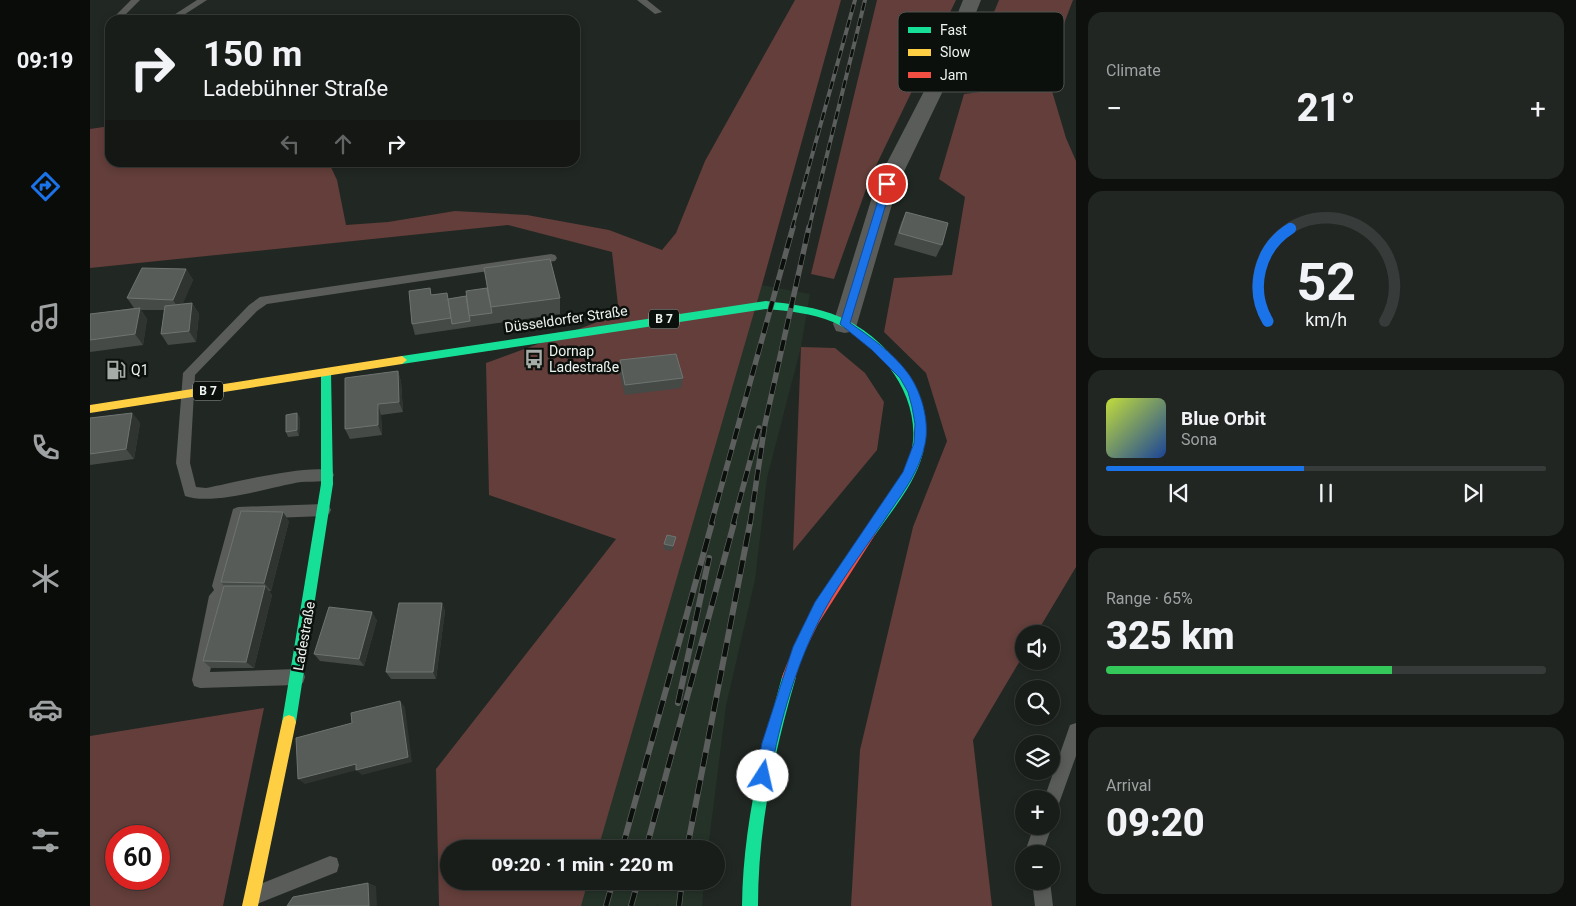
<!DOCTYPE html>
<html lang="en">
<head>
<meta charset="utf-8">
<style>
  body { margin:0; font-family:Roboto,sans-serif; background:#222623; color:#f1f3f6; height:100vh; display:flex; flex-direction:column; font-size:19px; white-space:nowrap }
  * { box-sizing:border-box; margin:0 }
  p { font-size:16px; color:#9fa2a2 }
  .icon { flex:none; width:28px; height:28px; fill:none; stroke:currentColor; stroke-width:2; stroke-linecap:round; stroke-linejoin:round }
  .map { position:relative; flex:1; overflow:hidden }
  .side { display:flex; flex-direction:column; gap:12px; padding:12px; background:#0e100e; width:500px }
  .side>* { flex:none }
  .top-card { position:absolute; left:15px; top:15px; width:475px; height:152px; border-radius:15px; box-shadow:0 2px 8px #0003,0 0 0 1px #373b39; background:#191d1a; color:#f1f3f6; overflow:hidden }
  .tools { position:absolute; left:925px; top:625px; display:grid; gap:10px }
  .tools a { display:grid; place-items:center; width:45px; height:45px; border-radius:50%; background:#191d1a; box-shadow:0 2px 8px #0003,0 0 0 1px #373b39; font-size:25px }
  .speed { position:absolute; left:15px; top:825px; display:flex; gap:10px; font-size:25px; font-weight:700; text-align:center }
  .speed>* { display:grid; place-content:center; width:65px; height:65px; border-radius:50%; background:#191d1a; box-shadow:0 2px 8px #0003,0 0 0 1px #373b39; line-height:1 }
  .speed .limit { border:8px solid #d22; background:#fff; color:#111 }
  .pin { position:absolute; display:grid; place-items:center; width:42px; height:42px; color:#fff; margin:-21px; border:2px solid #fff; border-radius:50%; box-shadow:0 1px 5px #0007 }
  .me { position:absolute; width:55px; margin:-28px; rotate:10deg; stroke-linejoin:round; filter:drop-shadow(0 0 4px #0008) }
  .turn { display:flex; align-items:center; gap:18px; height:105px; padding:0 15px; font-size:22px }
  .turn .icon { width:65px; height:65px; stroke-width:2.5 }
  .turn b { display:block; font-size:35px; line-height:42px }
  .lanes { display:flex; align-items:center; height:48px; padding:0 15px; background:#0003; justify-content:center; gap:25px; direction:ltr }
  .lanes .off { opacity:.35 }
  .big { font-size:38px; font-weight:800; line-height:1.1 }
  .side .card { flex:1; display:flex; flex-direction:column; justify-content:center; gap:8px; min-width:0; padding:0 18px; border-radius:15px; background:#222623 }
  .side .dial { align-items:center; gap:0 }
  .dial svg { height:130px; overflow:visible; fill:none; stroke:#373b39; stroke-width:7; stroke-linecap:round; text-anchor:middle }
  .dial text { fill:#f1f3f6; stroke:none }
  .song { display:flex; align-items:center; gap:15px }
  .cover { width:60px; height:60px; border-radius:8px; background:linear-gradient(135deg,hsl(70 70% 55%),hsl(220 70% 35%)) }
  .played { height:5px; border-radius:2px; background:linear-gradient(90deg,#1a73e8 45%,#373b39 45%) }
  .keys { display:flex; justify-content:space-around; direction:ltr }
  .heat { display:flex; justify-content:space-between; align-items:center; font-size:28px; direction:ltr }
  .charge { height:8px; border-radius:4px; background:linear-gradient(90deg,#34c759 65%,#373b39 0) }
  .trip { position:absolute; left:350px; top:840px; width:285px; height:50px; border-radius:25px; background:#191d1a; box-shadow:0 2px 8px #0003,0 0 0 1px #373b39; font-weight:800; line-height:50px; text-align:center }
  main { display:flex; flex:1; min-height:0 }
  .dock { display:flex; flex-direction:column; width:90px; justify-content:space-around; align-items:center; background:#0a0c0a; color:#9fa2a2 }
  .dock .icon { width:35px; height:35px }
  .dock .on { color:#1a73e8 }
  .dock b { font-size:22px; color:#f1f3f6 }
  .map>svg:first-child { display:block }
  .built { fill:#243228 }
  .forest { fill:#633e3a; fill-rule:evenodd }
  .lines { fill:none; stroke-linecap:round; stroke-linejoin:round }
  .lane { fill:#5a5c5a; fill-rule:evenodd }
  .street { fill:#5a5c5a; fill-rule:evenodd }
  .fast { fill:#16e098; fill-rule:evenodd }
  .slow { fill:#ffcf43; fill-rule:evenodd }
  .jam { fill:#f24e42; fill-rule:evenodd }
  .rail-far2-casing { stroke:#5c5f5d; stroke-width:4 }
  .rail-far1-casing { stroke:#5c5f5d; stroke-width:5.5 }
  .rail-casing { stroke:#5c5f5d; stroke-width:6 }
  .rail-far2 { stroke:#0c100d; stroke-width:2.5; stroke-dasharray:8; stroke-linecap:butt }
  .rail-far1 { stroke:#0c100d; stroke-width:4; stroke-dasharray:11; stroke-linecap:butt }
  .rail { stroke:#0c100d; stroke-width:4.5; stroke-dasharray:14; stroke-linecap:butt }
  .wall { fill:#454a47 }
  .shaded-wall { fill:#2f3431 }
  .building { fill:#575c59; stroke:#6e7470 }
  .route { fill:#1a73e8; stroke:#114b97 }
  .labels { text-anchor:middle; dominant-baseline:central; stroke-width:5; stroke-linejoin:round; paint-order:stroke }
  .shield { fill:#0c100d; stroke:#aaafaa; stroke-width:1 }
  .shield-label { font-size:12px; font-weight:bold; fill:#edf3ee }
  .street-label { font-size:14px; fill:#edf3ee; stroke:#0c100d }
  .poi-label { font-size:14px; fill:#edf3ee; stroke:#0c100d; text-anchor:start }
  .key { fill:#0c100d; stroke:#505450; stroke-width:1 }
  .key-label { font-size:14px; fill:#edf3ee }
</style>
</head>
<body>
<main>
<nav class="dock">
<b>09:19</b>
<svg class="icon on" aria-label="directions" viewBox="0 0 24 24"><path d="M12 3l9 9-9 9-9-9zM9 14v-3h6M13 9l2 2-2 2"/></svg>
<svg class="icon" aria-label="music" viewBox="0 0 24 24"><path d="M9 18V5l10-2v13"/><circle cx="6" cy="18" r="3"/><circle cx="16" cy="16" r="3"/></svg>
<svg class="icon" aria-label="phone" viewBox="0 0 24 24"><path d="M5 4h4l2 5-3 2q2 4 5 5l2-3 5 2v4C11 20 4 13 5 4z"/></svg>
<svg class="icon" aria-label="climate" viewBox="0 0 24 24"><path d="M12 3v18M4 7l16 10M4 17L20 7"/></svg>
<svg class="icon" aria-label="car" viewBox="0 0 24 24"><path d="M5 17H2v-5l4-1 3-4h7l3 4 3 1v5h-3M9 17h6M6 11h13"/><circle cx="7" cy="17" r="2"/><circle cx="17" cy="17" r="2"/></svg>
<svg class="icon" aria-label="filters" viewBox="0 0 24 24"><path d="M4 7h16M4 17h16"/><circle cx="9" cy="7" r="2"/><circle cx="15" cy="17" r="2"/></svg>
</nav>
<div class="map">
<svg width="986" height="906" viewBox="0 0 986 906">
  <rect width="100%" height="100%" fill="#212723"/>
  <g class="built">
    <path d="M672,285L720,294L711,347L677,478L665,580L636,706L618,849H492Z"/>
    <path d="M482,881H614L612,906H568V903L567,906H474Z"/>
  </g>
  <g class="forest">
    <path d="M705,0H751L672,285L508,849H359V881H498L491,906H349L346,769L526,539L399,495L396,363L529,314L522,252L418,225L0,268V129L20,126V162L239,163L247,180L256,225L298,222L365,211L437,215L519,230L572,250L586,233L615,161Z"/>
    <path d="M787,0H866L780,178L744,279L721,274Z"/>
    <path d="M909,0H983L956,71L976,138L986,161V567L946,634H934V654L883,740L902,906H761L770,750L823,527L857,441L836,373L794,332L804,278L862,275L875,197L849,179L874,94L899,91L900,78L882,65Z"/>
    <path d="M711,347L745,348L775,373L794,402L787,450L703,551Z"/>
    <path d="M174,708L133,906H0V736ZM69,836V879H26V836Z"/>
  </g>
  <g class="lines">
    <g class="lane">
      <path d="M41,0H50L35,15L40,20H31L26,15Z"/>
      <path d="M107,0H117L86,20H76Z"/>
      <path d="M547,0H557L572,12L565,14Z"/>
      <path d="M461,254L465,255L467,258L465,261L177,304L167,311L105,375L100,463L106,487L116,488C142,483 221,463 242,471L244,475L242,479C232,483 221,481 211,482C180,487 123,506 95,496L86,463L93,373L159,305L170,297Z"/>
      <path d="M234,504L239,506L241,510L239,514L234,516L154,519L138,586L133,592L135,596L120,672L207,669L213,671L215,677L213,683L207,685L110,688L104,686L102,680L119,596L124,590L122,586L143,509L148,507Z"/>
      <path d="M986,723V756L967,809L961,812V799H954L980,725Z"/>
      <path d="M961,824L962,826L955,846L956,854H938L937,846L944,826H961Z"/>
      <path d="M240,856L247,858L249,865L247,872L167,904L160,902L158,895L160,888Z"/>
      <path d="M942,881H960L963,906H945Z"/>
    </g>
    <path class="street" d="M873,0H891L863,70L808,184L767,324L764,331L755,333L746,331L743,324L786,184L845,70Z"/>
    <g class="fast">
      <path d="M676,301C701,304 727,307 750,317C799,338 845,398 833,453C825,484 803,509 785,535L781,536L777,535L775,531C788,503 814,484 821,453C834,399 791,343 743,322C722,313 698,311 676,309L312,364L307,360L312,356Z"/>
      <path d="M236,368L241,372L243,484L206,722L204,727L199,729L194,727L192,722L231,484V372Z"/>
      <path d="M699,670L704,672L706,677C684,753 668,827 668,906H652C653,827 671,753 692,677L694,672Z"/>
    </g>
    <g class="slow">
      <path d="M312,356L317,360L312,364L0,413V405Z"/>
      <path d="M199,715L204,717L206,722L168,906H152L192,722L194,717Z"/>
    </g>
    <path class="jam" d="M781,526L785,527L787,531L785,535L728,624L712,657L704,682L699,684L694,682L692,677C712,622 744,575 777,527Z"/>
    <defs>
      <g id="rail-far2">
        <path d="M702,228L765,0"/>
        <path d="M719,228L775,0"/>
      </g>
      <g id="rail-far1">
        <path d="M621,524L703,227"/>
        <path d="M643,524L669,428"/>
        <path d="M660,524L675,424L719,227"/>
      </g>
      <g id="rail">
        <path d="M588,703L619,558"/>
        <path d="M532,849L622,523"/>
        <path d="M556,849L644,523"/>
        <path d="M597,849L660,523"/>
        <path d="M516,906L523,881"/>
        <path d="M541,906L548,881"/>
        <path d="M589,906L592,881"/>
      </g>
    </defs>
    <use href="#rail-far2" class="rail-far2-casing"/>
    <use href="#rail-far1" class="rail-far1-casing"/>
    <use href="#rail" class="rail-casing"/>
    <use href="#rail-far2" class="rail-far2"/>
    <use href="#rail-far1" class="rail-far1"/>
    <use href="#rail" class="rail"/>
  </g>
  <g class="wall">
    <path d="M816,212L852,245L846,257L804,245L811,223Z"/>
    <path d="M394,268L470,298V314L325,335L322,324L340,288L341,295L358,299L376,296L397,288Z"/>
    <path d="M96,269L103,280L92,304L102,303L109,314L106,342L78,345L71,334L74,310H51L57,319L53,345L0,352V314L44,308L37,298Z"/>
    <path d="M530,360L593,378L591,388L535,395L529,371Z"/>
    <path d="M308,371L311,382L313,412L291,415L292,435L260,439L255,429Z"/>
    <path d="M42,413L50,423L44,459L0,465V418Z"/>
    <path d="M207,413L210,419L209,436L198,437L196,432Z"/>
    <path d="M199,521L181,591H179L182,595L164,668H121L113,661L134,586L131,582Z"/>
    <path d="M577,535L586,537L582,551L573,549Z"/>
    <path d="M352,603L355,611L346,679H301L296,672Z"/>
    <path d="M287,620L274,666L230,661L224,654Z"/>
  </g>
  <g class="shaded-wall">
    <path d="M96,269L103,280L90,311L83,300Z"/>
    <path d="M102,303L109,314L106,342L99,331Z"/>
    <path d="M50,308L57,319L53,345L45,334Z"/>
    <path d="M308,371L311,382L313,412L309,402Z"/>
    <path d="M288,404L291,415L292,435L288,425Z"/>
    <path d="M42,413L50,423L44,459L36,449Z"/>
    <path d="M207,413L210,419L209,436L207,430Z"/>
    <path d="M193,512L199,521L181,591L174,583Z"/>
    <path d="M175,586L182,595L164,668L156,662Z"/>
    <path d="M352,603L355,611L346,679L343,672Z"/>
    <path d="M282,612L287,620L274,666L269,659Z"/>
    <path d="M310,701L315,707L322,762L272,775L266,770Z"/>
    <path d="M266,764L271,769L215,784L208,779Z"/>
    <path d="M278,883L286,886L287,906H279Z"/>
  </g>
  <g class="building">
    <path d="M816,212L858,223L852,245L809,233Z"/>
    <path d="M460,259L470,298L401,307L394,268Z"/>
    <path d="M52,268L96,269L83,300L37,298Z"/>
    <path d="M340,288L341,295L357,293L361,318L322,324L319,291Z"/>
    <path d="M397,288L402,313L379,316L376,291Z"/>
    <path d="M376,296L380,321L362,324L358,299Z"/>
    <path d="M102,303L99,331L71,334L75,306Z"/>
    <path d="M50,308L45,334L0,340V314Z"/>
    <path d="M586,354L593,378L535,385L530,360Z"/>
    <path d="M308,371L309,402L288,404V425L255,429V378Z"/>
    <path d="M42,413L36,449L0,454V418Z"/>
    <path d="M207,413V430L196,432V415Z"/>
    <path d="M151,511L193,512L174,583L131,582Z"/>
    <path d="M577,535L586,537L583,546L574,544Z"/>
    <path d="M134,586H175L156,662L113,661Z"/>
    <path d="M309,603H352L343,672H296Z"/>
    <path d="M239,607L282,612L269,659L224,654Z"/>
    <path d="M310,701L318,757L266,770V764L208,779L206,738L262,723L261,713Z"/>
    <path d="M278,883L279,906H197L203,897Z"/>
  </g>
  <path class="route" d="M797,181L802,184L760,323C780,337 802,352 817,372C831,390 840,421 835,444C830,469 815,490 801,510C779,544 753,576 734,611C707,661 690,720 680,776L678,781L673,783L668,781L666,776L672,743L703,647L725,602L813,472L824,443L825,424L822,407L818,392L810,378L782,350L750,324L793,184Z"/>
  <defs>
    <symbol id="bus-bare" viewBox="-9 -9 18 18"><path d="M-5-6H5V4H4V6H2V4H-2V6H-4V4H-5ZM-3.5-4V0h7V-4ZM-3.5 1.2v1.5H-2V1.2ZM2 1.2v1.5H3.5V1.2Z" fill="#a6aca7" stroke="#0c100d" stroke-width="2.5" paint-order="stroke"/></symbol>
    <symbol id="fuel-bare" viewBox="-9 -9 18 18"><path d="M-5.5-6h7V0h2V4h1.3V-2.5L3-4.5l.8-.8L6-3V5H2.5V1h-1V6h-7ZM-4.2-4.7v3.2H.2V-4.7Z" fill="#a6aca7" stroke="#0c100d" stroke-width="2.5" paint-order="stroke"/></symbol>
  </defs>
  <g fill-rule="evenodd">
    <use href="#bus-bare" x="430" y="345" width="28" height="28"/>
    <use href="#fuel-bare" x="12" y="356" width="28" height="28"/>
  </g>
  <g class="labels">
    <g class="shield">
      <rect x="559" y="309.5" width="30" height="19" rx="4"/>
      <rect x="103" y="381.5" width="30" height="19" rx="4"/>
    </g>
    <g class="shield-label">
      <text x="574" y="319">B 7</text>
      <text x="118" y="391">B 7</text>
    </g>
    <g class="street-label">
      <text transform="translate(476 319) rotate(-8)">Düsseldorfer Straße</text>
      <text transform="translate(214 636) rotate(-80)">Ladestraße</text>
    </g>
    <g class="poi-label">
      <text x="459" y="351">Dornap<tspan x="459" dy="16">Ladestraße</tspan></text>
      <text x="41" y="370">Q1</text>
    </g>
  </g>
  <rect x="808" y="12" width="166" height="80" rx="8" class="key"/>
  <rect x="818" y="27" width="23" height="6" fill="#16e098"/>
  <rect x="818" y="49" width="23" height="7" fill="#ffcf43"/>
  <rect x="818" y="72" width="23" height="6" fill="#f24e42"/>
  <g class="key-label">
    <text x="850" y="35">Fast</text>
    <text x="850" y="57">Slow</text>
    <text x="850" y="80">Jam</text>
  </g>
</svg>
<div class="tools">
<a><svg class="icon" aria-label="sound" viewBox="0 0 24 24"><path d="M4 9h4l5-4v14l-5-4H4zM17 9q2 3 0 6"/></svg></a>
<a><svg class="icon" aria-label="search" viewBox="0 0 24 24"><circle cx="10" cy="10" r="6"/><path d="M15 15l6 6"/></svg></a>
<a><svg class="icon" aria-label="layers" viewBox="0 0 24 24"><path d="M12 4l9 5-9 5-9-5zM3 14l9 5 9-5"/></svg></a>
<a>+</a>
<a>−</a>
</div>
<div class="speed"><div class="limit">60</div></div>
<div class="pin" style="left:797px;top:184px;background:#d93025"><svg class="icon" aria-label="arrive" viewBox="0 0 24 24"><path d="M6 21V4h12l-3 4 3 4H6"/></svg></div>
<svg class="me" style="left:673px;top:776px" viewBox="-20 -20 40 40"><circle r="19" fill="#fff"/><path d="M0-13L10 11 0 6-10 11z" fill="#1a73e8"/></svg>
<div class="trip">09:20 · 1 min · 220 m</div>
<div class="top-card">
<div class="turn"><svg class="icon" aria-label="right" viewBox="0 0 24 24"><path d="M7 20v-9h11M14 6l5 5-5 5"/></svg><div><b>150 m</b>Ladebühner Straße</div></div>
<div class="lanes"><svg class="icon off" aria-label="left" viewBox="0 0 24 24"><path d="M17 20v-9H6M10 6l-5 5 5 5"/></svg><svg class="icon off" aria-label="ahead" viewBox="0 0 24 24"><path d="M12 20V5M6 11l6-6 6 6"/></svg><svg class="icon" aria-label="right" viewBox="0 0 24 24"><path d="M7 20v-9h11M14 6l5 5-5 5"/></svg></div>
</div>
</div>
<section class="side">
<div class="card"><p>Climate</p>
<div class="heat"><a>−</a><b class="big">21°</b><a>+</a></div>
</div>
<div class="card dial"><svg viewBox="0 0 100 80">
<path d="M14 69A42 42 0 1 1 86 69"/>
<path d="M14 69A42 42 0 0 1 28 12" stroke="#1a73e8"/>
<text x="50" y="56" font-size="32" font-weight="700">52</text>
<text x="50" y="72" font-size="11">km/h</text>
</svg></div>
<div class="card">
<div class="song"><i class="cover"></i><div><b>Blue Orbit</b><p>Sona</p></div></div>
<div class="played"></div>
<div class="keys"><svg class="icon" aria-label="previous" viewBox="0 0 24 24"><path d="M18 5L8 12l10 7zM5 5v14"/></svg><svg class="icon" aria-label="pause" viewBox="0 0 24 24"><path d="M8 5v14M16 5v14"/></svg><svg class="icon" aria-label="next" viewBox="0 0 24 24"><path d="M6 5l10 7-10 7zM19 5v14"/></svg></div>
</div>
<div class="card"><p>Range · 65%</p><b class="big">325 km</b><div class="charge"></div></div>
<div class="card"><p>Arrival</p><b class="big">09:20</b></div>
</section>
</main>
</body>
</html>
